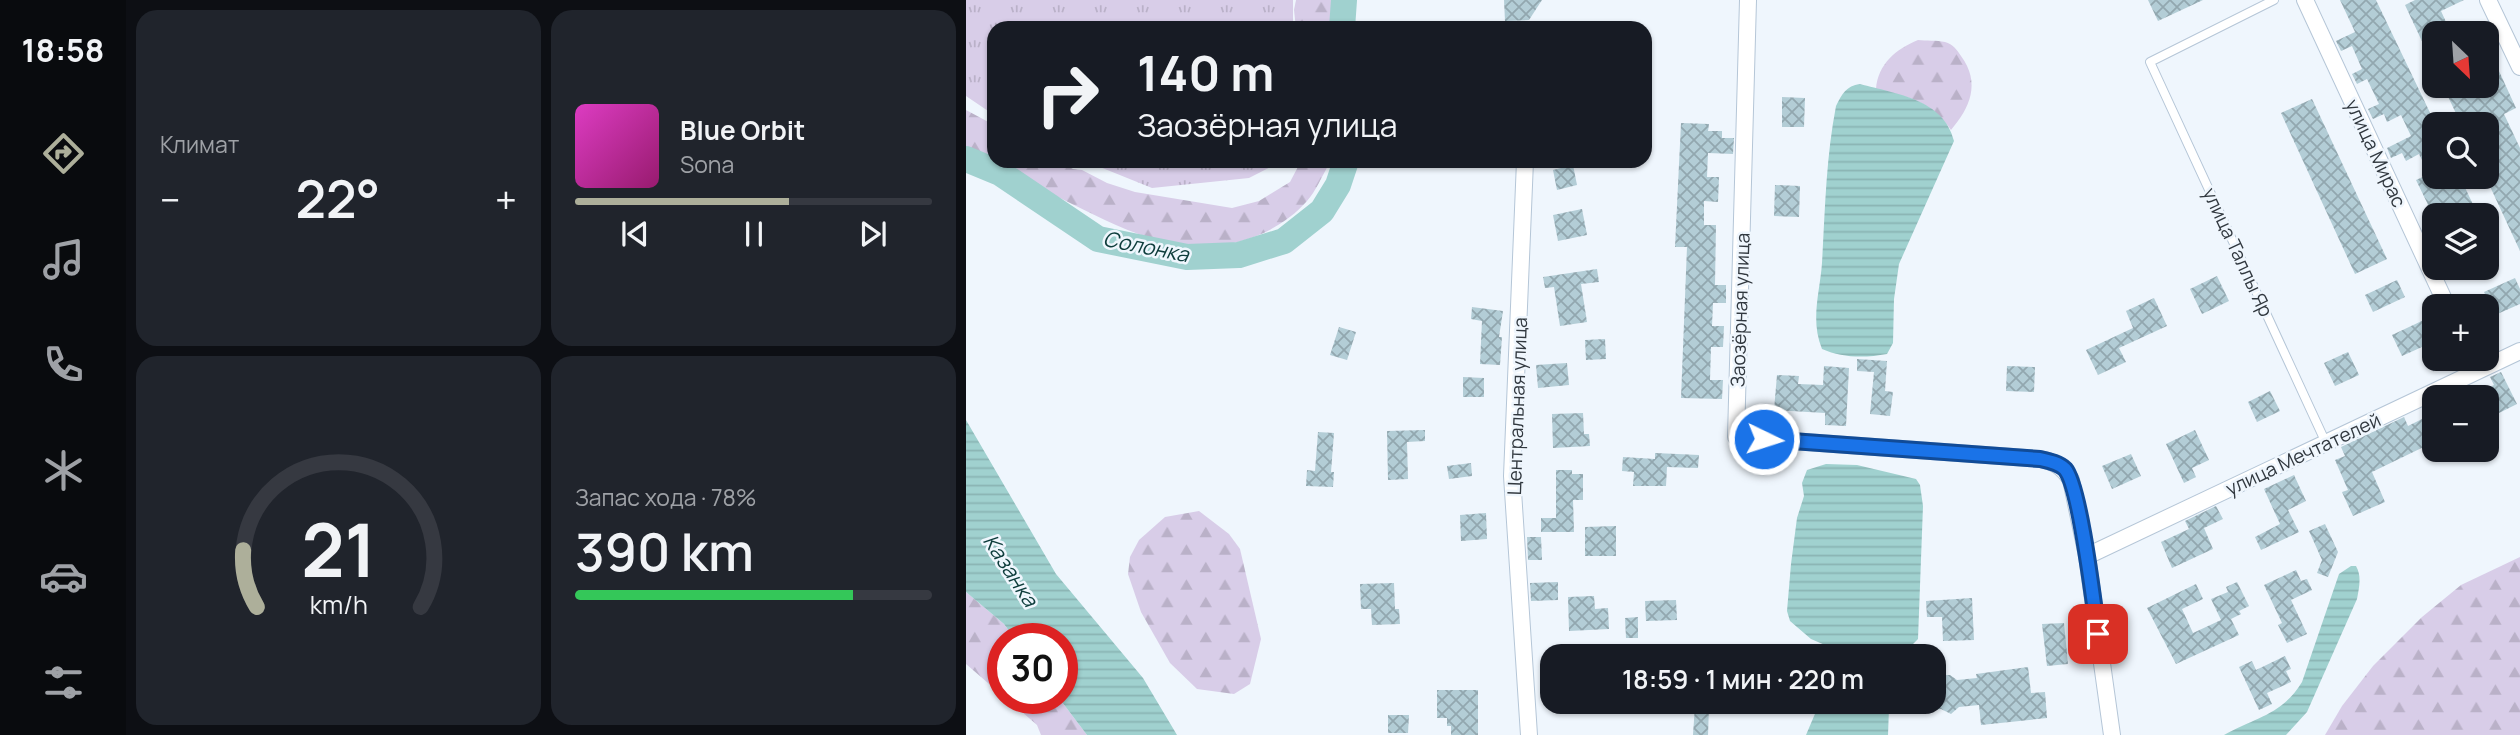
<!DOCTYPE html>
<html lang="ru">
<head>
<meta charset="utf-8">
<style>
  body { margin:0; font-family:Manrope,sans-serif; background:#20242c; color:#f1f3f6; height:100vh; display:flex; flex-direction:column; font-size:26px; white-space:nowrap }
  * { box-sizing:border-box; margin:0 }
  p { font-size:23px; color:#9ea1a6 }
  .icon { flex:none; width:38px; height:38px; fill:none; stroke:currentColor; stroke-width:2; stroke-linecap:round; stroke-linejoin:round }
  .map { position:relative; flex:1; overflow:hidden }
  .details { display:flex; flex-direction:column; gap:10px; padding:10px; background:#0d0f14; width:840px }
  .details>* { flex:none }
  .hud { position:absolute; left:21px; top:21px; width:665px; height:147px; border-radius:21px; box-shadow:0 2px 5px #0004; background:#171b24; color:#f1f3f6; overflow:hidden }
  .needle { width:46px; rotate:155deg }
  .fabs { position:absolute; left:1456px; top:21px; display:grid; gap:14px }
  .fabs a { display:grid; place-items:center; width:77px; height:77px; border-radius:14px; background:#171b24; box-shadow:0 2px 5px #0004; font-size:35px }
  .speed { position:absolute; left:21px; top:623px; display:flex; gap:14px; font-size:35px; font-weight:700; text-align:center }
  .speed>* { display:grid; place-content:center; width:91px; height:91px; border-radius:50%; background:#171b24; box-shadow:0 2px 5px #0004; line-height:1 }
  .speed .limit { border:10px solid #d22; background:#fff; color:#111 }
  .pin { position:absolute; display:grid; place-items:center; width:60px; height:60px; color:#fff; margin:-30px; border-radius:14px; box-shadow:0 4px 10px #0006 }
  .me { position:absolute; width:77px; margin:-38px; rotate:94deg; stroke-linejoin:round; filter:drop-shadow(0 0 5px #0008) }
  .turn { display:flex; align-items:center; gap:24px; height:147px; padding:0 35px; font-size:32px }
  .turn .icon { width:91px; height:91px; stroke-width:2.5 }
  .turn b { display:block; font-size:49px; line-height:60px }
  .big { font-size:52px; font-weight:600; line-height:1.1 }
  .details .card { flex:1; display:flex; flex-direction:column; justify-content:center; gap:10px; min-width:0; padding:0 24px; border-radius:21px; background:#20242c }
  .details .dial { align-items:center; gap:0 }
  .dial svg { height:182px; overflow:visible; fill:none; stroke:#363941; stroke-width:7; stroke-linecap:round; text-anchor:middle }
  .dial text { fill:#f1f3f6; stroke:none }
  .song { display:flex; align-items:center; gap:21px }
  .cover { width:84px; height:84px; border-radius:10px; background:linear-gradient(135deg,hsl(310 70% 55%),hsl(320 70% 35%)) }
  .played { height:7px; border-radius:4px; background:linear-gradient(90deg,#adaf9a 60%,#363941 60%) }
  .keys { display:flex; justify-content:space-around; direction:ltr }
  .heat { display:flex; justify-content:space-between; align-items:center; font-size:38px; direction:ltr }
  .charge { height:10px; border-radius:5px; background:linear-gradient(90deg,#34c759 78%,#363941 0) }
  .details .tiles { flex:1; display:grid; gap:10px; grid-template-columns:repeat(2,1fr) }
  .trip { position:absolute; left:574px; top:644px; width:406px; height:70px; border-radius:21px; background:#171b24; box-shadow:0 2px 5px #0004; font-weight:600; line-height:70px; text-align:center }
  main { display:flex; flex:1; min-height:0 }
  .tab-bar { display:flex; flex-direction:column; width:126px; justify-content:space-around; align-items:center; background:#090b0e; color:#9ea1a6 }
  .tab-bar .icon { width:49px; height:49px }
  .tab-bar .current { color:#adaf9a }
  .tab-bar b { font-size:32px; color:#f1f3f6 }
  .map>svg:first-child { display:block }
  .grass { fill:url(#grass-tufts) }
  .forest { fill:url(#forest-firs) }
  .water { fill:url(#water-rules) }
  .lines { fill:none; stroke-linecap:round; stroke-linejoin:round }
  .river { stroke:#a0d1cf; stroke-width:26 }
  .building { fill:url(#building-cross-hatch) }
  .lane-casing { stroke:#b5c6d7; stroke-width:10 }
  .street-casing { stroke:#b5c6d7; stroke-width:18 }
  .lane { stroke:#fff; stroke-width:8 }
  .street { stroke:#fff; stroke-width:16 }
  .route-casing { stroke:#114b97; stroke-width:18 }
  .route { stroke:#1a73e8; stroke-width:12 }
  .labels { text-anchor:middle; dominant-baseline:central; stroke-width:5; stroke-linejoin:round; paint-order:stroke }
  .street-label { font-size:19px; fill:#31383f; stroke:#eff6fd }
  .water-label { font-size:21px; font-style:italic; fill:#0d3c3b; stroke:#eff6fd }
</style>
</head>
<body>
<main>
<nav class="tab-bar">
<b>18:58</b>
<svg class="icon current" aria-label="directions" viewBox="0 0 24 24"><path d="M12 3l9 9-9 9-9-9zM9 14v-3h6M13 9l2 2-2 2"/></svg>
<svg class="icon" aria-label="music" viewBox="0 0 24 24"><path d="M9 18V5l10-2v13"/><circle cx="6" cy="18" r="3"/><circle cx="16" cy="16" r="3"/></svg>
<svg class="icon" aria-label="phone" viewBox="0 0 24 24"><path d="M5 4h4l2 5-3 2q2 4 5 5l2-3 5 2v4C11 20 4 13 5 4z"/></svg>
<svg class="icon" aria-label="climate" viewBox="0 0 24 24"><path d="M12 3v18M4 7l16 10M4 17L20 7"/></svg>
<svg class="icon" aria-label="car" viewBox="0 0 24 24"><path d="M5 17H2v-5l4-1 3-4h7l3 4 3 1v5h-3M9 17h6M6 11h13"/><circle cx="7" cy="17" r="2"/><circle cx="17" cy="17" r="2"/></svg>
<svg class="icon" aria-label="filters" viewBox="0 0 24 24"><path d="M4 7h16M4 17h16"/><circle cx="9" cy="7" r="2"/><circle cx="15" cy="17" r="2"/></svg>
</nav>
<section class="details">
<div class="tiles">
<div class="card"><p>Климат</p>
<div class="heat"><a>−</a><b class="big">22°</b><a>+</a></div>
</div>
<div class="card">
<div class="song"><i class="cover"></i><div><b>Blue Orbit</b><p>Sona</p></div></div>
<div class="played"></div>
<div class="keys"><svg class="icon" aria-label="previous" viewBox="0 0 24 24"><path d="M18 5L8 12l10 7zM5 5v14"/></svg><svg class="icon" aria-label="pause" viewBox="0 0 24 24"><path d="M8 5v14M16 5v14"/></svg><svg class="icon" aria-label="next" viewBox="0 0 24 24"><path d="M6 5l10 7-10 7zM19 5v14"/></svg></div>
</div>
<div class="card dial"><svg viewBox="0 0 100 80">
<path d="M14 69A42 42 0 1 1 86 69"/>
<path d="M14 69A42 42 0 0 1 8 44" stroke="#adaf9a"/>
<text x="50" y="56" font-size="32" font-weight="700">21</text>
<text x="50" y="72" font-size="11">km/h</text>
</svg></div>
<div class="card"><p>Запас хода · 78%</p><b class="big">390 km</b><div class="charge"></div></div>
</div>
</section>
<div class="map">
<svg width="1554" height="735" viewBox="0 0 1554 735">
  <defs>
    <pattern id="grass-tufts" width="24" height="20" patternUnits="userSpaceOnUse" patternTransform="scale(1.75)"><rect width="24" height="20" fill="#d8cde8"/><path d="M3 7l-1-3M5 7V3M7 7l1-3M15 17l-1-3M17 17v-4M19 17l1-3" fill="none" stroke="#bab1c8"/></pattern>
    <pattern id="forest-firs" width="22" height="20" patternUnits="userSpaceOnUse" patternTransform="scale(1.75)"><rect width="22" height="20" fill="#d8cde8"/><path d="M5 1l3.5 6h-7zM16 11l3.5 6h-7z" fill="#bab1c8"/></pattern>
    <pattern id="water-rules" width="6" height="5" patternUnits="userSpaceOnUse" patternTransform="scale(1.75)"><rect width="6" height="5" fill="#a0d1cf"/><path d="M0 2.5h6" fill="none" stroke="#8ab4b3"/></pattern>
    <pattern id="building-cross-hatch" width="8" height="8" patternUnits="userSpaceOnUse" patternTransform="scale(1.75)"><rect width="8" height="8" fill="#b3cdd6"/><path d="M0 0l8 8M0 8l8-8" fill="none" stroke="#92a7af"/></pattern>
  </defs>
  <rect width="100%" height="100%" fill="#eff6fd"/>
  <g class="grass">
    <path d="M0,0H327V28H28V115L0,96Z"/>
    <path d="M119,161H316L283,178L186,188Z"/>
  </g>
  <g class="forest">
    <path d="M330,0H367L364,28H330L328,10Z"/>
    <path d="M952,40C960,41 971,40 979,42C987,44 991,50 995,56C1015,83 1004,108 985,130C965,101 943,97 910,89C912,64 930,49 952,40Z"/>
    <path d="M0,110L28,125V161H92L107,169L116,170L141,183L169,192L266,208L293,201L324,182L335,161H363V164C356,176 350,191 341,201C303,244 237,257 184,238C153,228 124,213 96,199C64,183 32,167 0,151Z"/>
    <path d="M233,511L263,534L274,549L295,639L284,684L268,694L231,689L204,663L175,612L162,574L164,557L173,540L199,517Z"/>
    <path d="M1554,557V735H1359L1376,706L1407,666L1456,617L1495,585Z"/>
    <path d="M0,592L38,624L49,639H37V696L0,664Z"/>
    <path d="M40,698H93L121,735H75L71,725Z"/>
  </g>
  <g class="water">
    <path d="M894,84C930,94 978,99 988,141L933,264L928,299L927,343L921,354C899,358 876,358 856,349C844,320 854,292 856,263C859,211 860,157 870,106C876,94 880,86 894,84Z"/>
    <path d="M0,420L90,574L177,678L211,735H121L93,698H96V639H49L38,624L0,592Z"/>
    <path d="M860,464L891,465L950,479L954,485L957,506L952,639L946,645L895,652L866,648L845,639L824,621L821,611L825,564L831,518L838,496L836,483L841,470Z"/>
    <path d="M1385,566H1390C1396,576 1393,588 1391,599L1341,712L1320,735H1258C1290,717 1316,715 1336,682L1373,574Z"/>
    <path d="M854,702H920L923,708L922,735H840Z"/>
  </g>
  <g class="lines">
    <g class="river">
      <path d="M376,28L378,0"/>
      <path d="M0,159L34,173L132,239L221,257L273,255L318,241L356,211L372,185L380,161"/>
    </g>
  </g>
  <g class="building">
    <path d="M538,0H576L563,20L539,21Z"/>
    <path d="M1182,0H1237L1192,21Z"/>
    <path d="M1374,0H1410L1468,121V177H1494L1512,215H1467L1450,180L1463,174L1453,154L1440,161L1436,153L1425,158L1421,148L1445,136L1435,115L1421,122L1418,114L1407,119L1402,109L1413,104L1401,79L1391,84L1386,74L1396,69L1386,46L1375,51L1370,41L1389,32Z"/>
    <path d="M1449,0H1498L1475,11L1485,33H1468V67L1439,5Z"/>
    <path d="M1521,45L1550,108L1538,114L1554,148V251L1521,180V124H1495L1477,86H1521Z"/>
    <path d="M816,97L839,98L838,127H816Z"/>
    <path d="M1346,99L1421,259L1389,274L1315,113Z"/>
    <path d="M715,123L743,124L742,131H756V138H768L767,154L742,153L741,177H753L752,202L738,201V225H750L749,285H760V303H747L746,326H758L757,347H745L744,380H757L756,399L715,398L721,247H709Z"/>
    <path d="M607,165L611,185L591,190L587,170Z"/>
    <path d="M809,185L834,186L833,217L808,216Z"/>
    <path d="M616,209L621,235L592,241L587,215Z"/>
    <path d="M631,269L633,282L615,284L621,322L594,326L588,287L579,288L577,277Z"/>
    <path d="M1251,276L1263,301L1236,314L1224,289Z"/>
    <path d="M1549,278L1554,289V304L1529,315L1518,292Z"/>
    <path d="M1431,280L1439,297L1407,312L1399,295Z"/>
    <path d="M1188,298L1201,326L1153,348L1160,362L1132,375L1120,350L1167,328L1160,311Z"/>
    <path d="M506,307L537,311L533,337H536L534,365L514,364L516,321L505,319Z"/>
    <path d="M1460,319L1468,336V372L1456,347L1436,356L1426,335Z"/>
    <path d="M373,327L390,332L381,360L364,355Z"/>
    <path d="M639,339L640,359L620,360L619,340Z"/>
    <path d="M1382,352L1393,375L1369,386L1358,363Z"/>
    <path d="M891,359L921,361L919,391L927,392L924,416L904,414L908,372L891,371Z"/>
    <path d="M601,363L603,385L572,388L570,365Z"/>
    <path d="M858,366L883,368L880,426L859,425V413L808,410L811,375L833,376L832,384L857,385Z"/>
    <path d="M1041,366L1069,367L1068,392L1040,391Z"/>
    <path d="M1535,372L1551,404L1521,419V397H1502L1528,385L1524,377Z"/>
    <path d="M497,377L518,378V397H497Z"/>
    <path d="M1304,391L1314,411L1291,422L1282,402Z"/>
    <path d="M617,413L618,434H623L624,446L587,448L586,414Z"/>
    <path d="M1468,413V442L1406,472L1419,502L1387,516L1376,492L1382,490L1369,460L1379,456L1375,447L1438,417L1442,426Z"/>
    <path d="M459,430V441L441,442L442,479L422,480L421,431Z"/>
    <path d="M1229,430L1243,460L1226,468L1230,477L1218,483L1200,444Z"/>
    <path d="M352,432L368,433L365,472H368L367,487L340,486L341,470L349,471Z"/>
    <path d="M689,453L733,455L732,468L701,467L700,486H667L668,472L656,471L657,457L689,459Z"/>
    <path d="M1165,454L1175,476L1146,489L1136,466Z"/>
    <path d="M505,463L506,476L483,479L481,466Z"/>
    <path d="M590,470H606V474H617V500H607L608,532H575V518H590Z"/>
    <path d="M1328,475L1340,501L1322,510L1333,532L1295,550L1289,537L1314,524L1298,489Z"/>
    <path d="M1250,506L1257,519L1238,528L1247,549L1206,568L1195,542L1223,529L1219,521Z"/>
    <path d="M520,513L521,539L495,541L494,515Z"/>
    <path d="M1359,524L1372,552L1362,577L1351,573L1356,560L1343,531Z"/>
    <path d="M650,526V556H619V527Z"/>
    <path d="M561,537H575L576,560H562Z"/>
    <path d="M1330,570L1335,581L1341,579L1346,590L1325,600L1341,634L1321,643L1312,625L1316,623L1298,585Z"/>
    <path d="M592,582V600L565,601L564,583Z"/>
    <path d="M1271,582L1283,606L1273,611L1275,614L1265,619L1273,635L1210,664L1181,608L1230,584L1237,599L1216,609L1227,633L1255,620L1245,599L1262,592L1260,587Z"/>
    <path d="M428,583L429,609H433L434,624L406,625L405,609H395L394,584Z"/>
    <path d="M628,596L629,609L642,608L643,629L603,631L602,597Z"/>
    <path d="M1006,598L1008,640L977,641L976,617H961L960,601Z"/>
    <path d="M710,600L711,620L680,621L679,601Z"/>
    <path d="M672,617V638H660L659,618Z"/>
    <path d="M1098,623L1102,664L1081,666L1076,624Z"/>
    <path d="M1319,656L1325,669L1320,671L1325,682L1301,693L1306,704L1293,710L1273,667L1286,661L1290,670Z"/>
    <path d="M1062,667L1065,693L1079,692L1081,718L1015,725L1013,705L993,707L985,714L975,709L968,710V682L973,681L979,675H984L991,680L1011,678L1010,674Z"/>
    <path d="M471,690H512V735H485V726H481V718H471Z"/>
    <path d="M729,705L743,706L742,735H727Z"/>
    <path d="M422,715H443L442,733H422Z"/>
  </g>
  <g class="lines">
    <defs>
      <path id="lane" d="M1308,0L1184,62L1360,443"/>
      <g id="street">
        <path d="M782,0L770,437L1074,459C1089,462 1097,467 1105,480L1121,556L1146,735"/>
        <path d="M1339,0L1481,306"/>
        <path d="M1522,0L1554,67"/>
        <path d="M559,161L546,476L563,735"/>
        <path d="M1121,556L1554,351"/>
      </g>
    </defs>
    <use href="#lane" class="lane-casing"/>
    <use href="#street" class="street-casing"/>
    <use href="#lane" class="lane"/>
    <use href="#street" class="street"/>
  </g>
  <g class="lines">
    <defs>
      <path id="route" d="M798,439L1074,459C1083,461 1093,463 1099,469C1114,486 1128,606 1132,634"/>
    </defs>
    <use href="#route" class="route-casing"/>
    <use href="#route" class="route"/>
  </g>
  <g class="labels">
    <g class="street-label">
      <text transform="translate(1410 153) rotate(65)">улица Мирас</text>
      <text transform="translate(1272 252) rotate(65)">улица Таллы Яр</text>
      <text transform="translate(774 310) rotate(-88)">Заозёрная улица</text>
      <text transform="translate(551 406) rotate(-88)">Центральная улица</text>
      <text transform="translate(1337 454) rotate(-25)">улица Мечтателей</text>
    </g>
    <g class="water-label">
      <text transform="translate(180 246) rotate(11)">Солонка</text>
      <text transform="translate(45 570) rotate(57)">Казанка</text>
    </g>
  </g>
</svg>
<div class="fabs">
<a><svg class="needle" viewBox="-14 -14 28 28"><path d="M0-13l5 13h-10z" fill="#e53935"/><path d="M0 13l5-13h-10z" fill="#9ea1a6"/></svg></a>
<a><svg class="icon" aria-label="search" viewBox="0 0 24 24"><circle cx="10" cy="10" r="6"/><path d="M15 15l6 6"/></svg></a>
<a><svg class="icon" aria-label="layers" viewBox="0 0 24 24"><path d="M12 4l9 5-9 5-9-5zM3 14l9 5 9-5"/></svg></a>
<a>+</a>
<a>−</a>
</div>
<div class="speed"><div class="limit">30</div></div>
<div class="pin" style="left:1132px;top:634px;background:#d93025"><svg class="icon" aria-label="arrive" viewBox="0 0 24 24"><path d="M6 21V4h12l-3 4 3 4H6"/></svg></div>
<svg class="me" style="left:798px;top:439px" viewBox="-20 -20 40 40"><circle r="17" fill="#1a73e8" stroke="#fff" stroke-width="3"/><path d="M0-11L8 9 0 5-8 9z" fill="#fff"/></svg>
<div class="trip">18:59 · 1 мин · 220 m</div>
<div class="hud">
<div class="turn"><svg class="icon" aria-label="right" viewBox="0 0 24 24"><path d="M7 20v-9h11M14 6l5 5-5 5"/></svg><div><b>140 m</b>Заозёрная улица</div></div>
</div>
</div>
</main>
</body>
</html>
